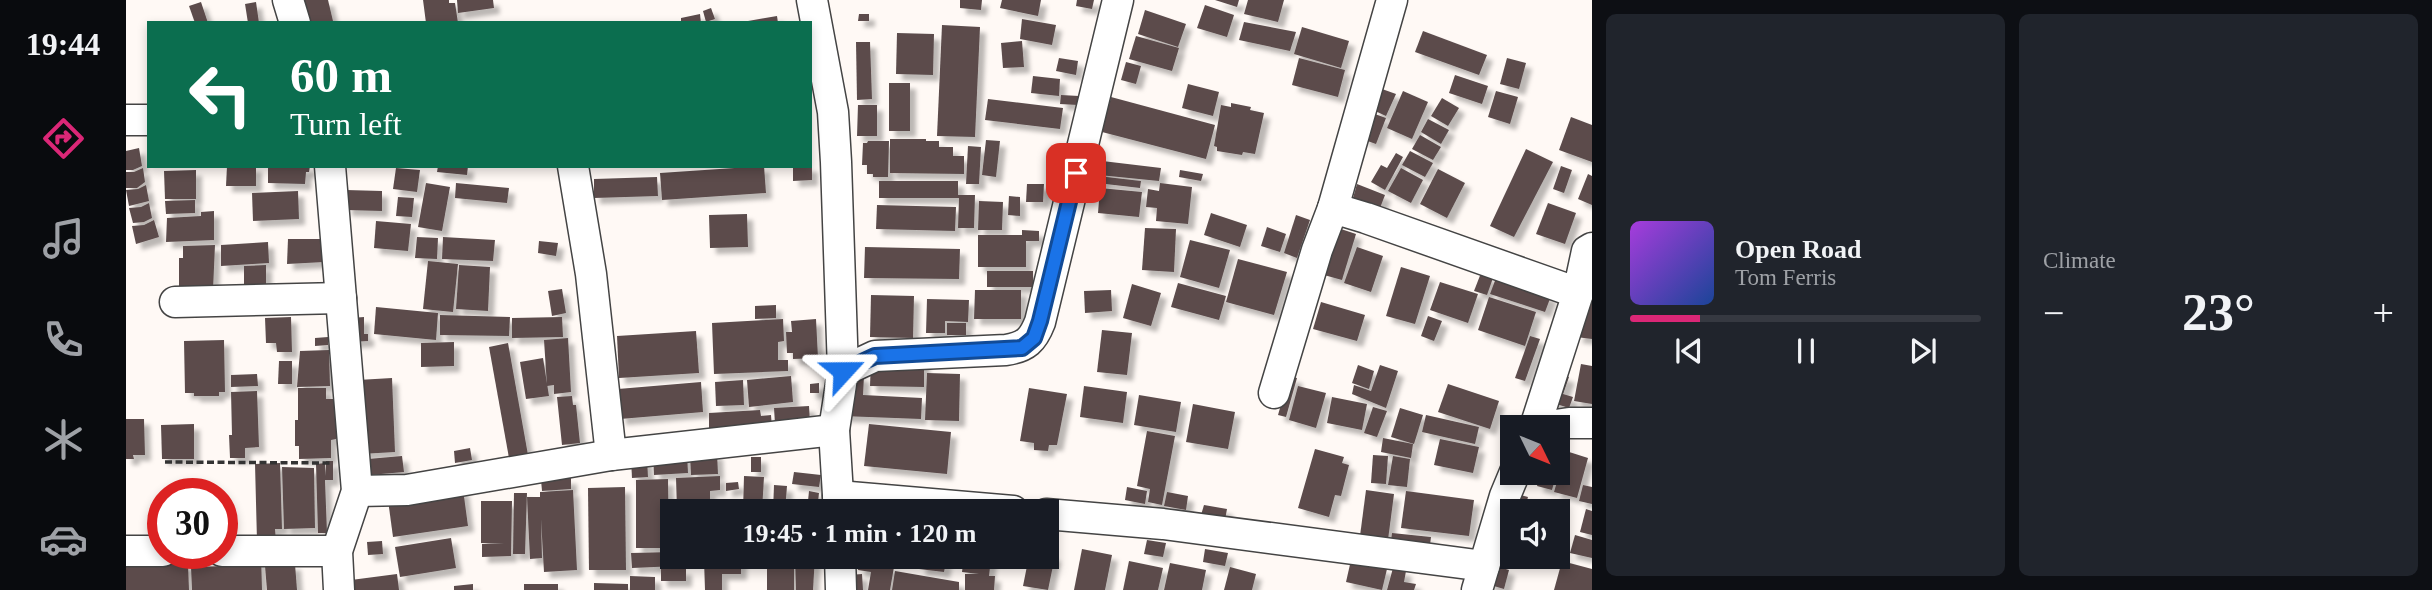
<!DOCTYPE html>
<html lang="en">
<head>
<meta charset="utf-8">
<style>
  body { margin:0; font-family:"Times New Roman",serif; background:#20242c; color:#f1f3f6; height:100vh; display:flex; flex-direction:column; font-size:26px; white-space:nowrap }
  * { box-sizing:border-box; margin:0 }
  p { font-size:23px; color:#9ea1a6 }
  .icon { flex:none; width:38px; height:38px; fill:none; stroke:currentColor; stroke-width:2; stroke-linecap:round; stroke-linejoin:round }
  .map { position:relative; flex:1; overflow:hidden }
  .drawer { display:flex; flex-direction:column; gap:14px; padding:14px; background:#0d0f14; width:840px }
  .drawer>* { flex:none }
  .guide { position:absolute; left:21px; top:21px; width:665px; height:147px; border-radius:0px; box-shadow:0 4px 10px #0003; background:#0b6e4f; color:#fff; overflow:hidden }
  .needle { width:46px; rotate:133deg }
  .controls { position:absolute; left:1374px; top:415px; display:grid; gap:14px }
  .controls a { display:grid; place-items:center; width:70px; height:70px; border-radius:0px; background:#171b24; box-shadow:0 4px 10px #0003; font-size:35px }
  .speed { position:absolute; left:21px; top:478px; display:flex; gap:14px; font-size:35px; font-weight:700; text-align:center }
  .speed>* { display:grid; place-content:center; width:91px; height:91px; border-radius:50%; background:#171b24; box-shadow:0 4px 10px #0003; line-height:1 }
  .speed .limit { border:10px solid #d22; background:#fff; color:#111 }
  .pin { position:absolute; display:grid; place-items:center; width:60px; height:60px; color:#fff; margin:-30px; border-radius:14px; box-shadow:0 4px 10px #0006 }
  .me { position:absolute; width:77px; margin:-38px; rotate:66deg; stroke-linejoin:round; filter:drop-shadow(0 0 5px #0008) }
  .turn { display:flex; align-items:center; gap:24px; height:147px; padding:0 28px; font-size:32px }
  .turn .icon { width:91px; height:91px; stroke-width:2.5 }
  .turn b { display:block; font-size:49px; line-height:60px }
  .big { font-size:52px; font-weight:600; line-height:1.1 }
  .drawer .card { flex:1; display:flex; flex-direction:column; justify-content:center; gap:10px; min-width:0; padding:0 24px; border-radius:10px; background:#20242c }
  .song { display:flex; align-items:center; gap:21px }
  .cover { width:84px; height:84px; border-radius:10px; background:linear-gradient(135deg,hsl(280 70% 55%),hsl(220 70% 35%)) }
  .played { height:7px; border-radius:4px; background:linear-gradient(90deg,#db2777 20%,#363941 20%) }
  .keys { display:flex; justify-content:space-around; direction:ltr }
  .heat { display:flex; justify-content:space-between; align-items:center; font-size:38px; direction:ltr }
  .drawer .tiles { flex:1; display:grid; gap:14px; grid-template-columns:repeat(2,1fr) }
  .trip { position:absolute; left:534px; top:499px; width:399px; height:70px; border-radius:0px; background:#171b24; box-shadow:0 4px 10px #0003; font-weight:600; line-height:70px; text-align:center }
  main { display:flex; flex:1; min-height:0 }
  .menu { display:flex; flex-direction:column; width:126px; justify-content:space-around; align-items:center; background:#090b0e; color:#9ea1a6 }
  .menu .icon { width:49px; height:49px }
  .menu .on { color:#db2777 }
  .menu b { font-size:32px; color:#f1f3f6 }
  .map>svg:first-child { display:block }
  .building { fill:#5b4c4c; filter:url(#shadow) }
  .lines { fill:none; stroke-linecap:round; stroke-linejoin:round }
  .minor-casing { stroke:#444; stroke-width:33 }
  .path { stroke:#333; stroke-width:3.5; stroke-dasharray:7 3.5; stroke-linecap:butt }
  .minor { stroke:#fff; stroke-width:30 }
  .route-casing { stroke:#114b97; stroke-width:18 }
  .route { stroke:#1a73e8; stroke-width:12 }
</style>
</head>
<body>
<main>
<nav class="menu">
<b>19:44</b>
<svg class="icon on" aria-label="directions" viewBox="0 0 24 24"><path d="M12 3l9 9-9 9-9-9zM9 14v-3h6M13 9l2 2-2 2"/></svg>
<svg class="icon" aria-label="music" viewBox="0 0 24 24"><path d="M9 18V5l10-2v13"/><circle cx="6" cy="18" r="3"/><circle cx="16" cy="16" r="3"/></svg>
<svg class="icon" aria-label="phone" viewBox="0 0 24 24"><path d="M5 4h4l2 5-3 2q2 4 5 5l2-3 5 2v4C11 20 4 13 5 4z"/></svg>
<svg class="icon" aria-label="climate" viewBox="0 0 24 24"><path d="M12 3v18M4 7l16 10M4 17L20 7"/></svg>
<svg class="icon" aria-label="car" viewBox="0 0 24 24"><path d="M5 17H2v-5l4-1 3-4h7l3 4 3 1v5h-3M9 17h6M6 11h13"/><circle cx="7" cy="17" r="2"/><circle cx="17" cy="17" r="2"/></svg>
</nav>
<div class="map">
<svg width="1466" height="590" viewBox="0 0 1466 590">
  <defs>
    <filter id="shadow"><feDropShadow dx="6" dy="6" stdDeviation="2" flood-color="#0004"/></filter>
  </defs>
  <rect width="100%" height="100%" fill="#fff9f5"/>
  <g class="building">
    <path d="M173,0H202L207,21L179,23Z"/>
    <path d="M297,0H323V3H329L332,23H300Z"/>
    <path d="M331,0H367L368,8L332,13Z"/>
    <path d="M834,0H856L855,10L834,8Z"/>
    <path d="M876,0H915L912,16L874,8Z"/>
    <path d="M951,0H968L966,9L950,6Z"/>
    <path d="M1089,0H1113L1111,7Z"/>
    <path d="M1122,0H1158L1152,22L1118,14Z"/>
    <path d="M75,2L82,23H69L63,6Z"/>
    <path d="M130,2L133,23H122L119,4Z"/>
    <path d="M1079,5L1108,15L1101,37L1071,28Z"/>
    <path d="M585,8L589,19L580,22L577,11Z"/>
    <path d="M1019,10L1060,24L1052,47L1012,34Z"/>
    <path d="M574,14L575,23H555V18Z"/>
    <path d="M733,14H743V21H732Z"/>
    <path d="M651,16L652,23H622V21Z"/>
    <path d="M896,19L930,25L926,45L894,39Z"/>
    <path d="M1118,22L1170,32L1164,51L1113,40Z"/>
    <path d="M816,25L854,27L849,137L811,136Z"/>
    <path d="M1176,27L1223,41L1215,68L1168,54Z"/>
    <path d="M1297,31L1361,55L1353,75L1289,52Z"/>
    <path d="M771,33L808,34L807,75L770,74Z"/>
    <path d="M1010,36L1053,48L1046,71L1003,59Z"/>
    <path d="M896,41L898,67L877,68L875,43Z"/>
    <path d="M730,42H744L746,99L731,100Z"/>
    <path d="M933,58L952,61L950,75L930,71Z"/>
    <path d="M1173,58L1219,70L1212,97L1166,85Z"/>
    <path d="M1381,58L1400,63L1393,89L1374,84Z"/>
    <path d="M1000,62L1015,66L1010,84L995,80Z"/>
    <path d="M1329,75L1362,86L1356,104L1323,93Z"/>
    <path d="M907,76L934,79L933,96L905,93Z"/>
    <rect x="763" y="83" width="21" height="48"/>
    <path d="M1062,84L1093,92L1087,116L1056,108Z"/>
    <path d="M1256,89L1270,94L1260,116L1247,110Z"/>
    <path d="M1277,91L1302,102L1286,139L1261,128Z"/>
    <path d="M1370,91L1392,97L1384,124L1362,117Z"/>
    <path d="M935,95L953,96L952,105L934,104Z"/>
    <path d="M985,97L1089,125L1080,159L976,132Z"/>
    <path d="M1316,98L1333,108L1322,126L1305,116Z"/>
    <path d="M862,99L937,108L934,129L859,120Z"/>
    <path d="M1105,103L1125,107L1124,110L1138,113L1129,154L1117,152L1116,155L1091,151V147L1088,146L1095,105L1105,107Z"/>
    <path d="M732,105H751V136H731Z"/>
    <path d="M1246,113L1260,118L1250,144L1236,139Z"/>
    <path d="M1445,117L1466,125V162L1433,150Z"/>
    <path d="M1302,119L1323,130L1315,144L1295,132Z"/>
    <path d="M1294,135L1315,147L1307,160L1286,149Z"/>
    <path d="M764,139H800V141H813V147H827V156H838V174L764,173Z"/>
    <path d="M860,140L874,141L870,177L856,175Z"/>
    <path d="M742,141H763L762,177H747V174H741V165H736L737,143H741Z"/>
    <path d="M842,146L855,147L853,184H840Z"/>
    <path d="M13,148L16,166L7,170H0V151Z"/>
    <path d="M1400,149L1427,162L1388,237L1364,226Z"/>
    <path d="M1284,151L1307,163L1299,177L1276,165Z"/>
    <path d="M1270,153L1277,157L1259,190L1245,182L1255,165L1261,168Z"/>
    <path d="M968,160L1035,168L1033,181L963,174Z"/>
    <path d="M101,166H130V186H100Z"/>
    <path d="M142,166H184L183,172H180L179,184L142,183Z"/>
    <path d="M312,166H342L341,175L311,172Z"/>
    <path d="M638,166L640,193L536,200L534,173Z"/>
    <path d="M667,166H686V180L667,181Z"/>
    <path d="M1435,166L1446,170L1438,193L1427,189Z"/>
    <path d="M17,168L19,182L11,188H0V172H8Z"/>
    <path d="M270,168L294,170L291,192L267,189Z"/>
    <path d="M1275,168L1297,180L1285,203L1262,191Z"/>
    <path d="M1312,169L1339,183L1321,218L1294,204Z"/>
    <path d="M70,170V199H39L38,171Z"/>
    <path d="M1054,170L1077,174L1075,181L1053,177Z"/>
    <path d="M1462,174L1466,176V205L1452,199Z"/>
    <path d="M972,176L1015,181L1014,188L971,183Z"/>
    <path d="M531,177L532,196L468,198V179Z"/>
    <path d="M753,181H832V195H849L848,228H832L833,198H753Z"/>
    <path d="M300,183L324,187L316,231L292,227Z"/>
    <path d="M330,183L383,188L381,203L329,198Z"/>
    <path d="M1034,183L1066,187L1062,224L1030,221L1031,208L1020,207L1022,189L1033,191Z"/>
    <path d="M901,184H918L917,202H900Z"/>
    <path d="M1231,184L1259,195L1254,208L1227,198Z"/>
    <path d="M20,185L23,201L3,206L0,190L12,189Z"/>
    <path d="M974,188L1016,192L1013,217L972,213Z"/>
    <path d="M220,190L256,191V211L220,210Z"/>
    <path d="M172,191L173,219L127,221L126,193Z"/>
    <path d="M883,196L894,197V216L882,215Z"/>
    <path d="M272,197L288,198L286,217L270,216Z"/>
    <path d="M69,200V213L40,214L39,201Z"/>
    <path d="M853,201L877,202L876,230H852Z"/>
    <path d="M23,203L26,218L18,222L7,223L3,208L15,207Z"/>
    <path d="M1422,203L1450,213L1439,244L1410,234Z"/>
    <path d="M751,205L830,207L829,231L750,229Z"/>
    <path d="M88,211V240L40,242L41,218L75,216V212Z"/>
    <path d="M1085,213L1121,225L1114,247L1078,235Z"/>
    <path d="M621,214L622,247L584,248L583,215Z"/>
    <path d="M1170,215L1184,220L1171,258L1158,253Z"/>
    <path d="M28,220L33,237L10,244L6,226L18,225Z"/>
    <path d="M250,221L285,224L282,251L248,248Z"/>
    <path d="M1141,227L1160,234L1154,252L1135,246Z"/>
    <path d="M1019,228L1050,229L1048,272L1016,270Z"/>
    <path d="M1212,228L1230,234L1216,280L1198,275Z"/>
    <path d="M896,230L913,231V241H900V267H852V235H896Z"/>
    <path d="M291,237L312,238L311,259L289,258Z"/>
    <path d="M317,237L369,240L367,261L316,259Z"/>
    <path d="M162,239H198V262L161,264Z"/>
    <path d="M1064,240L1104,250L1093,288L1054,277Z"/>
    <path d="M413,241L432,243L430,256L412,253Z"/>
    <path d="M142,242L143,263L95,266V245Z"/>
    <path d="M89,245L87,290L53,292V258H57V246Z"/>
    <path d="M739,247L834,249L833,279L738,278Z"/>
    <path d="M1231,247L1257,256L1245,292L1218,283Z"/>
    <path d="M1112,259L1161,272L1148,315L1100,302Z"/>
    <path d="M302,261L332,264L327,312L297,309Z"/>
    <path d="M140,265V286L118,287V266Z"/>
    <path d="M333,265L364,267L362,311L330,309Z"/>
    <path d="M1275,267L1304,276L1289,324L1260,316Z"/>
    <rect x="861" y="271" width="46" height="16"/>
    <path d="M1355,273L1367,278L1361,295L1348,291Z"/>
    <path d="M1370,278L1425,296L1419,312L1364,294Z"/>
    <path d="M1314,282L1352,294L1342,323L1304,310Z"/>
    <path d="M1052,283L1100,296L1093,320L1045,307Z"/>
    <path d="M1006,284L1035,293L1025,326L997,318Z"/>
    <path d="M436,289L440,313L426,316L422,291Z"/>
    <path d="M849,290H895V319H848Z"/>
    <path d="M985,290L986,311L959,313L958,291Z"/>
    <path d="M1466,293V339L1450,337Z"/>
    <path d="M745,295L788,296L787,338L744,337Z"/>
    <path d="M1363,297L1410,312L1399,346L1352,330Z"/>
    <path d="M801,299L843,300L842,322L819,321V333H800Z"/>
    <path d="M1195,302L1239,315L1231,341L1187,329Z"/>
    <path d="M650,305V318L629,319V306Z"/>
    <path d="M250,307L312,313L310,340L248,334Z"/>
    <path d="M314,315L384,317L383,336L314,335Z"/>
    <path d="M1302,316L1316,321L1308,341L1295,336Z"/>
    <path d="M165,317L166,352H151L150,343H140L139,318Z"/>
    <path d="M238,317V334H242V341L225,342V318Z"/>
    <path d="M436,317L437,337L386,338V318Z"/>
    <path d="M657,319L658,341L652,342V360H662V371L588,374L586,323Z"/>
    <path d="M690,319L692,358L667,359V353H661L660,332H666L665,321Z"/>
    <rect x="821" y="323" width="19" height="12"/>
    <path d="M976,330L1006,333L1001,375L971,372Z"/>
    <path d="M570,331L573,373L493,378L491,336Z"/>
    <path d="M1404,336L1414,339L1399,381L1389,378Z"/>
    <path d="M202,337V345L189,346V338Z"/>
    <path d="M442,338L445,392L428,394V385L421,386L418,340Z"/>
    <path d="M98,340L99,392H93V396H68V393H59L58,341Z"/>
    <path d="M328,342V366L295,367V343Z"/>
    <path d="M382,343L402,455L383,458L363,347Z"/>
    <path d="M203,350L204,386L171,387L174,351Z"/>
    <path d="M417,358L423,396L400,399L394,362Z"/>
    <path d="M745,360L798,361V387L744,386Z"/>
    <path d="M153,361H166V384H152Z"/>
    <path d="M1455,364L1466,366V404L1448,401Z"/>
    <path d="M1232,365L1248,371L1243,389L1226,383Z"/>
    <path d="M1254,365L1272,371L1260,408L1226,394L1228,385L1245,391Z"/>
    <path d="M801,373L834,374L833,421L799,420Z"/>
    <path d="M1430,373L1443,377L1437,394L1447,397L1443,408L1421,401Z"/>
    <path d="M131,374L132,386L105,387V375Z"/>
    <path d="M718,375L738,376L737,395L796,398L795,419L716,416Z"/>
    <path d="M665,376L667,402L623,407L621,380Z"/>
    <path d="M1163,376L1171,378L1160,417L1152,415Z"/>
    <path d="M266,378L269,452L235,454L232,380Z"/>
    <path d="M617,380L618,405L590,406L589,382Z"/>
    <path d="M575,382L577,412L494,419L492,389Z"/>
    <path d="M693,383V393H684V384Z"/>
    <path d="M1322,384L1373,401L1364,429L1312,412Z"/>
    <path d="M958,386L1001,392L997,423L954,417Z"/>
    <path d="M1172,386L1200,393L1190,428L1163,420Z"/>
    <path d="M172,388H200V399H210V439L205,440V458L173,459V446H169V420H172Z"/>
    <path d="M903,388L941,394L931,445H923L922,451L908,450V443L894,441Z"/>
    <path d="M131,391L133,447L119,448V458H104L103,435H106L105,392Z"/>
    <path d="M1013,395L1055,402L1050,432L1008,425Z"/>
    <path d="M446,396L447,405H450L454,443L436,445L431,397Z"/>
    <path d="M1206,397L1241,404L1236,430L1201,423Z"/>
    <path d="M1067,404L1109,412L1102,449L1060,442Z"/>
    <path d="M683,406L684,423L649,424L648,408Z"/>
    <path d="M1247,407L1261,411L1251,437L1238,433Z"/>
    <path d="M1274,408L1297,415L1288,444L1265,437Z"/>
    <path d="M634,410L635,416L645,415L646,428L583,431V413Z"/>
    <path d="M1300,415L1353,427L1349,444L1296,432Z"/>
    <path d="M0,419H18L19,455H7L8,459H0Z"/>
    <path d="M68,424V459H36L35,425Z"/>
    <path d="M743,424L825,432L821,474L738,466Z"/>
    <path d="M1021,431L1049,436L1036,505L1022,502L1024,489L1011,486Z"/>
    <path d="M1257,438L1287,444L1285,458L1255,452Z"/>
    <path d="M1314,439L1353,447L1347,473L1308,465Z"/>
    <path d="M344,448L346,460L329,463L328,451Z"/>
    <path d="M1189,449L1218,457L1216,463L1223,465L1215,496L1209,495L1203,517L1172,508Z"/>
    <path d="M1440,451L1462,458L1451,498L1428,492Z"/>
    <path d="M561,453L562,473L528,475L527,454Z"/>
    <path d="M591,453L592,474L565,475L564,455Z"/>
    <path d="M1247,455L1262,456L1260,484L1245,483Z"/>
    <path d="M276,456L278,472L244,475L242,459Z"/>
    <path d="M1267,456L1284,459L1281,487L1262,485Z"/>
    <rect x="625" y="457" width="10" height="15"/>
    <path d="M505,459H521L522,477L506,478Z"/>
    <path d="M200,461H207V480H199L201,533H192L190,464L199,463L200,476Z"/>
    <path d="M154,463L156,529H149L150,541H131L129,464Z"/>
    <path d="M156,467L188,468L189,528L158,529Z"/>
    <path d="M668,472L695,475L693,487L666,484Z"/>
    <path d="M1415,472H1431L1426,490L1411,486Z"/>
    <path d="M594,476V490L584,491V511H551L550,478Z"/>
    <path d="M618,476L638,477L636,511H617Z"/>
    <path d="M445,478V489L416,491L415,480Z"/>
    <path d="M542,479L543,548H510V480Z"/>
    <path d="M612,482L613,489L600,491V483Z"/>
    <path d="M648,485L661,486L659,511H647Z"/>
    <path d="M1457,485L1466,487V504L1453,501Z"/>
    <path d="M499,487L500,570H463L462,488Z"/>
    <path d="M1001,487L1021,491L1019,504L999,500Z"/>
    <path d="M337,489L342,526L267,537L262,500Z"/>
    <path d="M447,490L451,570L418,572L415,519L416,558L404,559L401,497H414V492Z"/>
    <path d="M1240,490L1268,494L1262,540L1234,536Z"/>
    <path d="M683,491L693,493L691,511H681Z"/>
    <path d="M1280,491L1348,500L1343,536L1275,528Z"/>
    <path d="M1041,492L1062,496L1060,510L1038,506Z"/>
    <path d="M388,493H401L399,554H387Z"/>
    <path d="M1387,493L1402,497L1398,511H1386Z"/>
    <path d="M355,501H386L385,556L356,557V544H378L355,543Z"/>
    <path d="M593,503H613L614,511H593Z"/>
    <path d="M1078,505L1101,509L1099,520L1075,515Z"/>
    <path d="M1460,509L1466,511V535L1454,532Z"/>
    <path d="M1266,533L1305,537L1303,553L1264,548Z"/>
    <path d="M1449,535L1466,540V558L1444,553Z"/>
    <path d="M325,538L330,568L274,577L269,547Z"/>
    <path d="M1021,540L1040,543L1037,557L1018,554Z"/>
    <path d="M256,541L257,554L242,555L241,542Z"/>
    <path d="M956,549L986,555L979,590H948Z"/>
    <path d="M1079,549L1102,553L1099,566L1077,562Z"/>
    <path d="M546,552V556H551V566L506,568L505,553Z"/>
    <path d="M135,554L136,590H66L65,567L101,566Z"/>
    <path d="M920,554L929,556L922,590L897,586L903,556H920Z"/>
    <path d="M669,556H689L687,590H670Z"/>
    <path d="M838,556H873V560L865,559L863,576H869L868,590H839V574H853L836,572Z"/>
    <rect x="641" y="557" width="27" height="33"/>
    <path d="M795,558L820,562L818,572L793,569Z"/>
    <path d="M615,559V574H596V590H579L578,560Z"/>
    <path d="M1225,560L1261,569L1256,590L1220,582Z"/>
    <path d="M1003,561L1037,568L1032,590H997Z"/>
    <path d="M1436,561L1466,569V590H1428Z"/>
    <path d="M733,562L768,567L764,590H742L745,572L732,570Z"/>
    <path d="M1044,563L1080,570L1076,590H1038Z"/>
    <path d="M31,564H62L63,590H0V565Z"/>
    <path d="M169,564L171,590H141L139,566Z"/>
    <path d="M1367,565L1383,570L1378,589L1361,584Z"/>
    <path d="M1104,567L1130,574L1126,590H1098Z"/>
    <path d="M1267,568L1280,571L1278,582L1290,584L1288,590H1261Z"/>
    <rect x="535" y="569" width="25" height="12"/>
    <path d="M769,571L833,582V590H766Z"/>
    <path d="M271,574L273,590H226L225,580Z"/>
    <path d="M736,574L737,590H724L723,575Z"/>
    <path d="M504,576L529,577V590H504Z"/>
    <path d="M468,583L502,584V590H468Z"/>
    <path d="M347,584V590H328V586Z"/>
    <rect x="398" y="584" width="34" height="6"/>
  </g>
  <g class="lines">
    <defs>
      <g id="minor">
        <path d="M162,0L169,23"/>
        <path d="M686,0L707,112L710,162L717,371L708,430L713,511"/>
        <path d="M0,120H23"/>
        <path d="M204,166L231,491L211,551L213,590"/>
        <path d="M447,166L465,274L485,455"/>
        <path d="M1207,208L1266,0"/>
        <path d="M49,302L215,298"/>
        <path d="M717,371L749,356L880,350C900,347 907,340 914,322L992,0"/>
        <path d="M1148,393L1191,250L1207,208L1240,218L1452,293"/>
        <path d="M1409,427L1452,293L1461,251L1466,248"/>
        <path d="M1416,427L1443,423H1466"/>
        <path d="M231,491L281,490L485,455L708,430"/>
        <path d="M712,496L887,511"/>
        <path d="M920,514L1037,524L1358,566"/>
        <path d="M0,551H37"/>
        <path d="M96,551H211"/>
        <path d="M714,556L715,590"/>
        <path d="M1351,590L1379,496L1389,472"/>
      </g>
    </defs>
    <use href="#minor" class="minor-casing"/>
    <path class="path" d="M39,462L204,463"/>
    <use href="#minor" class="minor"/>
  </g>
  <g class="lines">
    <defs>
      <path id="route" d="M717,371L749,356L896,348L908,338L914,321L950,173"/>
    </defs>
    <use href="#route" class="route-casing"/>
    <use href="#route" class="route"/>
  </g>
</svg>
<div class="controls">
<a><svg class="needle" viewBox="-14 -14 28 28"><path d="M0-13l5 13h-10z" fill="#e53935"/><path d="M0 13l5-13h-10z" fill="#9ea1a6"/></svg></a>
<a><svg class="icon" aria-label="sound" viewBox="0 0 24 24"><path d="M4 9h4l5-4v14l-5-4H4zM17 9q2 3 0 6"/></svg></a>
</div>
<div class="speed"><div class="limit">30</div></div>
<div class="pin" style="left:950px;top:173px;background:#d93025"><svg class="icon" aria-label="arrive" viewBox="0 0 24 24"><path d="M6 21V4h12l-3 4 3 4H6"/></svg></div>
<svg class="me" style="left:717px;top:371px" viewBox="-20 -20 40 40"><path d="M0-17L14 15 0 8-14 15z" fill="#1a73e8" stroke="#fff" stroke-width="4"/></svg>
<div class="trip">19:45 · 1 min · 120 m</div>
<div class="guide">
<div class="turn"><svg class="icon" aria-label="left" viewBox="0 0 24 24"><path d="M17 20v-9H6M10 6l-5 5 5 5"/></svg><div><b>60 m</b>Turn left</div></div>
</div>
</div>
<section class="drawer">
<div class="tiles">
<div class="card">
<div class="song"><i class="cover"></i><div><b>Open Road</b><p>Tom Ferris</p></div></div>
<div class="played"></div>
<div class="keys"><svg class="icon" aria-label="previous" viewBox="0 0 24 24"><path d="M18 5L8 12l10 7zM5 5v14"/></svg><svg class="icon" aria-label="pause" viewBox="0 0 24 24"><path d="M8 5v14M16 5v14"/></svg><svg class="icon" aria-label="next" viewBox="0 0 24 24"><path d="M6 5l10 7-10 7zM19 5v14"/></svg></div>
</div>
<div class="card"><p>Climate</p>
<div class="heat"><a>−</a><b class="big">23°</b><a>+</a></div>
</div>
</div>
</section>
</main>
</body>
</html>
